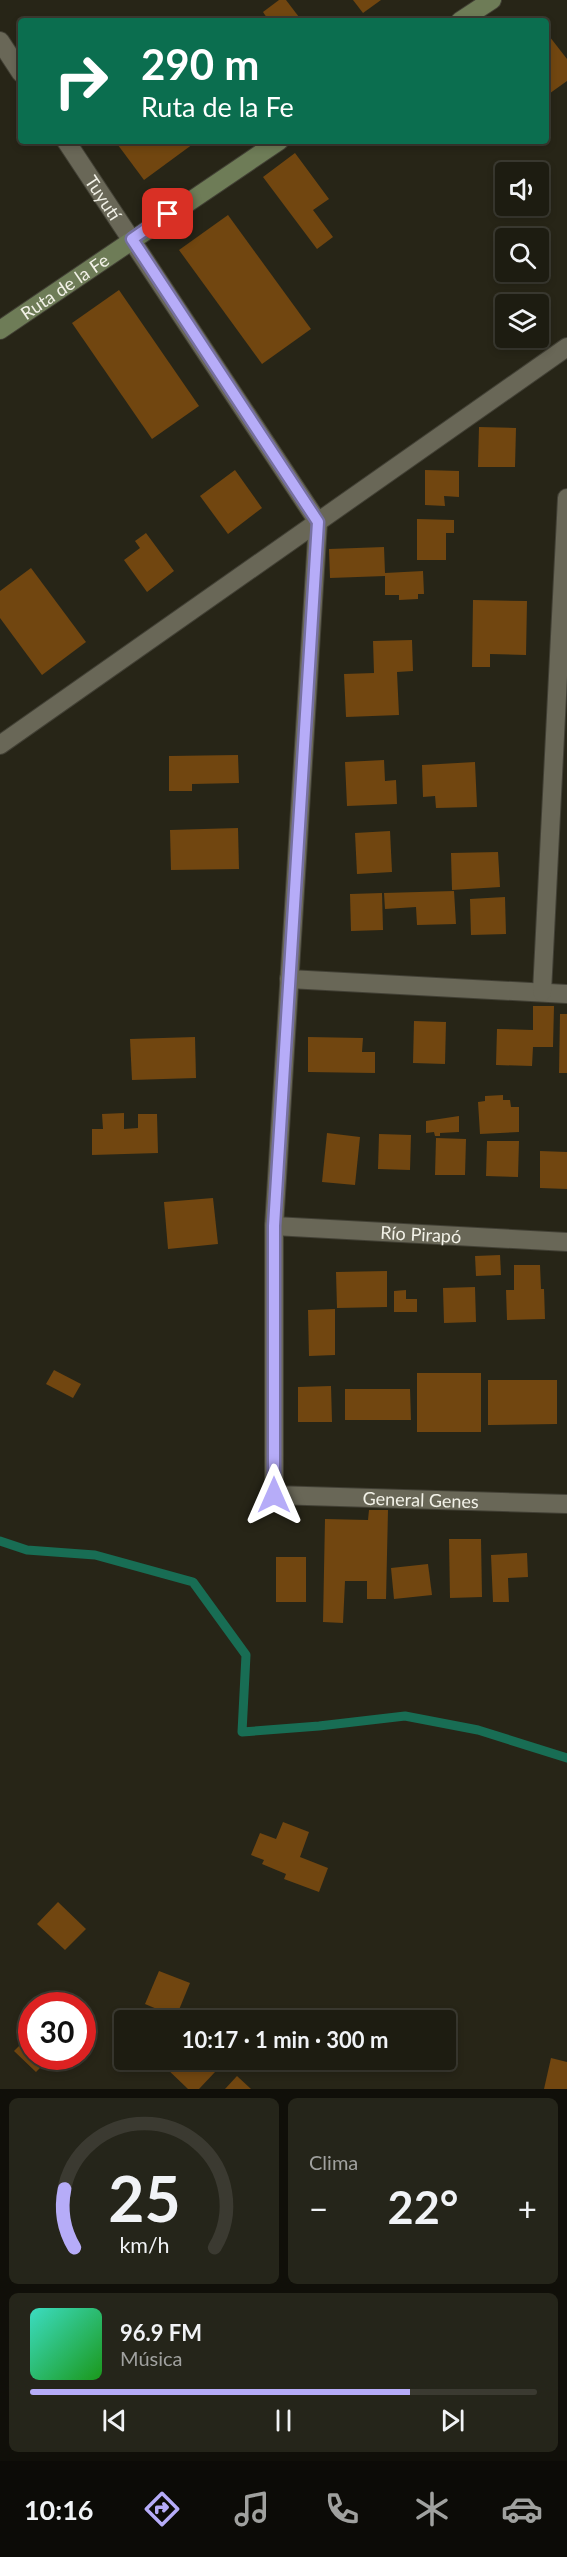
<!DOCTYPE html>
<html lang="es">
<head>
<meta charset="utf-8">
<style>
  body { margin:0; font-family:Lato,sans-serif; background:#25251a; color:#f1f3f6; height:100vh; display:flex; flex-direction:column; font-size:22px; white-space:nowrap }
  * { box-sizing:border-box; margin:0 }
  p { font-size:20px; color:#a0a19f }
  .icon { flex:none; width:33px; height:33px; fill:none; stroke:currentColor; stroke-width:2; stroke-linecap:round; stroke-linejoin:round }
  .map { position:relative; height:2089px; overflow:hidden }
  .details { display:flex; flex-direction:column; gap:9px; padding:9px; background:#100f09; flex:1 }
  .details>* { flex:none }
  .guide { position:absolute; left:18px; top:18px; width:531px; height:126px; border-radius:6px; box-shadow:0 3px 9px #0003,0 0 0 2px #3b3a31; background:#0b6e4f; color:#fff; overflow:hidden }
  .buttons { position:absolute; left:495px; top:162px; display:grid; gap:12px }
  .buttons a { display:grid; place-items:center; width:54px; height:54px; border-radius:6px; background:#1d1c11; box-shadow:0 3px 9px #0003,0 0 0 2px #3b3a31; font-size:30px }
  .speed { position:absolute; left:18px; top:1992px; display:flex; gap:12px; font-size:30px; font-weight:700; text-align:center }
  .speed>* { display:grid; place-content:center; width:78px; height:78px; border-radius:50%; background:#1d1c11; box-shadow:0 3px 9px #0003,0 0 0 2px #3b3a31; line-height:1 }
  .speed .limit { border:9px solid #d22; background:#fff; color:#111 }
  .pin { position:absolute; display:grid; place-items:center; width:51px; height:51px; color:#fff; margin:-26px; border-radius:12px; box-shadow:0 3px 9px #0006 }
  .me { position:absolute; width:66px; margin:-33px; rotate:0deg; stroke-linejoin:round; filter:drop-shadow(0 0 4px #0008) }
  .turn { display:flex; align-items:center; gap:21px; height:126px; padding:0 24px; font-size:27px }
  .turn .icon { width:78px; height:78px; stroke-width:2.5 }
  .turn b { display:block; font-size:42px; line-height:51px }
  .big { font-size:45px; font-weight:700; line-height:1.1 }
  .details .card { flex:1; display:flex; flex-direction:column; justify-content:center; gap:9px; min-width:0; padding:0 21px; border-radius:9px; background:#25251a }
  .details .dial { align-items:center; gap:0 }
  .dial svg { height:156px; overflow:visible; fill:none; stroke:#3b3a31; stroke-width:7; stroke-linecap:round; text-anchor:middle }
  .dial text { fill:#f1f3f6; stroke:none }
  .song { display:flex; align-items:center; gap:18px }
  .cover { width:72px; height:72px; border-radius:9px; background:linear-gradient(135deg,hsl(170 70% 55%),hsl(120 70% 35%)) }
  .played { height:6px; border-radius:3px; background:linear-gradient(90deg,#b6acf8 75%,#3b3a31 75%) }
  .keys { display:flex; justify-content:space-around; direction:ltr }
  .heat { display:flex; justify-content:space-between; align-items:center; font-size:33px; direction:ltr }
  .details .tiles { flex:1; display:grid; gap:9px; grid-template-columns:1fr 1fr }
  .card:last-child { grid-column:span 2 }
  .trip { position:absolute; left:114px; top:2010px; width:342px; height:60px; border-radius:6px; background:#1d1c11; box-shadow:0 3px 9px #0003,0 0 0 2px #3b3a31; font-weight:700; line-height:60px; text-align:center }
  .dock { display:flex; height:96px; justify-content:space-around; align-items:center; background:#0c0b07; color:#a0a19f }
  .dock .icon { width:42px; height:42px }
  .dock .on { color:#b6acf8 }
  .dock b { font-size:27px; color:#f1f3f6 }
  .map>svg:first-child { display:block }
  .lines { fill:none; stroke-linecap:round; stroke-linejoin:round }
  .stream { stroke:#186d54; stroke-width:9 }
  .building { fill:#714610 }
  .street-casing { stroke:#424035; stroke-width:20 }
  .secondary-casing { stroke:#424035; stroke-width:20 }
  .street { stroke:#696757; stroke-width:18 }
  .secondary { stroke:#6e7c57; stroke-width:18 }
  .route-casing { stroke:#7670a1; stroke-width:15 }
  .route { stroke:#b6acf8; stroke-width:10 }
  .labels { text-anchor:middle; dominant-baseline:central; stroke-width:6; stroke-linejoin:round; paint-order:stroke }
  .street-label { font-size:18px; fill:#f2f1e7; stroke:#1e1c0e }
</style>
</head>
<body>
<div class="map">
<svg width="567" height="2089" viewBox="0 0 567 2089">
  <rect width="100%" height="100%" fill="#272517"/>
  <g class="lines">
    <path class="stream" d="M0,1541L27,1550L95,1555L193,1582L246,1655L242,1732L319,1726L405,1716L478,1730L567,1758"/>
  </g>
  <g class="building">
    <path d="M279,0H286L302,21H269L263,12Z"/>
    <path d="M353,0H381L363,13Z"/>
    <path d="M546,32L567,59V81L546,96Z"/>
    <path d="M115,141H191L193,144L144,180Z"/>
    <path d="M295,153L329,199L313,210L333,237L317,249L263,177Z"/>
    <path d="M228,215L311,329L262,364L179,250Z"/>
    <path d="M119,290L199,406L152,439L72,323Z"/>
    <path d="M479,427L516,428L515,467H478Z"/>
    <path d="M235,470L262,508L228,534L200,496Z"/>
    <path d="M425,470L459,471V497L444,496L445,506L425,505Z"/>
    <path d="M417,519L454,520V533H446V560H417Z"/>
    <path d="M146,533L174,571L147,592L124,560L140,548L135,541Z"/>
    <path d="M384,547L385,573L423,571L424,594H418V599L399,600V595H385V576L330,578L329,549Z"/>
    <path d="M31,568L86,642L42,675L0,618V591Z"/>
    <path d="M473,600L527,601L526,655L490,654V667H472Z"/>
    <path d="M412,640L413,671L397,672L399,715L346,717L344,674L374,673L373,641Z"/>
    <path d="M238,755L239,783L192,784V791H169V756Z"/>
    <path d="M384,760L385,781L396,780L397,804L347,806L345,762Z"/>
    <path d="M475,762L477,807L436,808L435,796L423,797L422,765Z"/>
    <path d="M238,828L239,869L171,870L170,830Z"/>
    <path d="M390,831L392,872L357,874L355,833Z"/>
    <path d="M498,852L500,887L452,890L451,853Z"/>
    <path d="M454,891L456,924L417,925L416,907L385,909L384,893Z"/>
    <path d="M382,893L383,930L351,931L350,894Z"/>
    <path d="M505,897L506,934L471,935L470,899Z"/>
    <path d="M533,1006H554L553,1047H533L532,1066L496,1065L497,1029L533,1030Z"/>
    <path d="M560,1014H567V1073H559Z"/>
    <path d="M414,1021L446,1022L445,1064L413,1063Z"/>
    <path d="M195,1037L196,1078L132,1080L130,1039Z"/>
    <path d="M308,1037L363,1038L362,1052H375V1073L308,1072Z"/>
    <path d="M503,1095V1100H510L511,1107H519V1132L480,1134L478,1102L485,1101V1096Z"/>
    <path d="M124,1113V1129L138,1128V1114H157L158,1153L92,1155V1129H103L102,1114Z"/>
    <path d="M459,1116V1132L440,1133V1136H435L434,1132L426,1133V1121Z"/>
    <path d="M327,1133L360,1137L355,1185L322,1182Z"/>
    <path d="M379,1134L411,1135L410,1170L378,1169Z"/>
    <path d="M436,1138L466,1139L465,1175H435Z"/>
    <path d="M487,1141H519L518,1177L486,1176Z"/>
    <path d="M540,1151L567,1152V1189L540,1188Z"/>
    <path d="M213,1198L218,1244L168,1249L164,1202Z"/>
    <path d="M500,1255L501,1275L476,1276L475,1256Z"/>
    <path d="M514,1265H540L541,1289H544L545,1319L507,1320L506,1290H514Z"/>
    <path d="M387,1271V1307L337,1308L336,1272Z"/>
    <path d="M475,1287L476,1322L444,1323L443,1288Z"/>
    <path d="M406,1290V1299H417V1312H394V1291Z"/>
    <path d="M335,1309V1355L309,1356L308,1310Z"/>
    <path d="M54,1370L81,1384L73,1398L46,1384Z"/>
    <rect x="417" y="1373" width="64" height="59"/>
    <path d="M488,1380H557V1424L488,1425Z"/>
    <path d="M331,1386L332,1422H298V1387Z"/>
    <path d="M345,1389H410L411,1420H345Z"/>
    <path d="M369,1510H388L386,1599H367V1581H345L343,1623L323,1622L325,1519L368,1520Z"/>
    <path d="M449,1539H481L482,1597L450,1598Z"/>
    <path d="M527,1553L528,1577L508,1578L509,1602H493L491,1555Z"/>
    <rect x="276" y="1557" width="30" height="45"/>
    <path d="M428,1564L432,1595L394,1599L391,1568Z"/>
    <path d="M283,1822L309,1832L300,1857L328,1868L319,1892L284,1879L286,1874L262,1864L264,1860L251,1855L260,1833L276,1839Z"/>
    <path d="M58,1902L86,1929L65,1950L37,1924Z"/>
    <path d="M159,1971L190,1983L176,2017L145,2004Z"/>
    <path d="M32,2033V2056H52L36,2072L14,2051Z"/>
    <path d="M551,2058L567,2062V2089H544Z"/>
    <path d="M168,2060H202L215,2072L199,2089H188L163,2065Z"/>
    <path d="M237,2076L251,2089H225Z"/>
  </g>
  <g class="lines">
    <defs>
      <g id="street">
        <path d="M0,41L21,73"/>
        <path id="s1" d="M66,141L318,522L274,1226V1495L567,1504"/>
        <path d="M0,745L567,347"/>
        <path d="M289,979L567,994"/>
        <path d="M542,992L567,498"/>
        <path id="s2" d="M274,1226L567,1242"/>
      </g>
      <g id="secondary">
        <path d="M460,21L492,0"/>
        <path id="s3" d="M0,330L279,141"/>
      </g>
    </defs>
    <use href="#street" class="street-casing"/>
    <use href="#secondary" class="secondary-casing"/>
    <use href="#street" class="street"/>
    <use href="#secondary" class="secondary"/>
  </g>
  <g class="lines">
    <defs>
      <path id="route" d="M168,214L132,239L318,522L274,1226V1495"/>
    </defs>
    <use href="#route" class="route-casing"/>
    <use href="#route" class="route"/>
  </g>
  <g class="labels">
    <g class="street-label">
      <text stroke="none"><textPath href="#s1" startOffset="68">Tuyutí</textPath></text>
      <text stroke="none"><textPath href="#s3" startOffset="78">Ruta de la Fe</textPath></text>
      <text stroke="none"><textPath href="#s2" startOffset="147">Río Pirapó</textPath></text>
      <text stroke="none"><textPath href="#s1" startOffset="1578">General Genes</textPath></text>
    </g>
  </g>
</svg>
<div class="buttons">
<a><svg class="icon" aria-label="sound" viewBox="0 0 24 24"><path d="M4 9h4l5-4v14l-5-4H4zM17 9q2 3 0 6"/></svg></a>
<a><svg class="icon" aria-label="search" viewBox="0 0 24 24"><circle cx="10" cy="10" r="6"/><path d="M15 15l6 6"/></svg></a>
<a><svg class="icon" aria-label="layers" viewBox="0 0 24 24"><path d="M12 4l9 5-9 5-9-5zM3 14l9 5 9-5"/></svg></a>
</div>
<div class="speed"><div class="limit">30</div></div>
<div class="pin" style="left:168px;top:214px;background:#d93025"><svg class="icon" aria-label="arrive" viewBox="0 0 24 24"><path d="M6 21V4h12l-3 4 3 4H6"/></svg></div>
<svg class="me" style="left:274px;top:1495px" viewBox="-20 -20 40 40"><path d="M0-17L14 15 0 8-14 15z" fill="#b6acf8" stroke="#fff" stroke-width="4"/></svg>
<div class="trip">10:17 · 1 min · 300 m</div>
<div class="guide">
<div class="turn"><svg class="icon" aria-label="right" viewBox="0 0 24 24"><path d="M7 20v-9h11M14 6l5 5-5 5"/></svg><div><b>290 m</b>Ruta de la Fe</div></div>
</div>
</div>
<section class="details">
<div class="tiles">
<div class="card dial"><svg viewBox="0 0 100 80">
<path d="M14 69A42 42 0 1 1 86 69"/>
<path d="M14 69A42 42 0 0 1 9 39" stroke="#b6acf8"/>
<text x="50" y="56" font-size="32" font-weight="700">25</text>
<text x="50" y="72" font-size="11">km/h</text>
</svg></div>
<div class="card"><p>Clima</p>
<div class="heat"><a>−</a><b class="big">22°</b><a>+</a></div>
</div>
<div class="card">
<div class="song"><i class="cover"></i><div><b>96.9 FM</b><p>Música</p></div></div>
<div class="played"></div>
<div class="keys"><svg class="icon" aria-label="previous" viewBox="0 0 24 24"><path d="M18 5L8 12l10 7zM5 5v14"/></svg><svg class="icon" aria-label="pause" viewBox="0 0 24 24"><path d="M8 5v14M16 5v14"/></svg><svg class="icon" aria-label="next" viewBox="0 0 24 24"><path d="M6 5l10 7-10 7zM19 5v14"/></svg></div>
</div>
</div>
</section>
<nav class="dock">
<b>10:16</b>
<svg class="icon on" aria-label="directions" viewBox="0 0 24 24"><path d="M12 3l9 9-9 9-9-9zM9 14v-3h6M13 9l2 2-2 2"/></svg>
<svg class="icon" aria-label="music" viewBox="0 0 24 24"><path d="M9 18V5l10-2v13"/><circle cx="6" cy="18" r="3"/><circle cx="16" cy="16" r="3"/></svg>
<svg class="icon" aria-label="phone" viewBox="0 0 24 24"><path d="M5 4h4l2 5-3 2q2 4 5 5l2-3 5 2v4C11 20 4 13 5 4z"/></svg>
<svg class="icon" aria-label="climate" viewBox="0 0 24 24"><path d="M12 3v18M4 7l16 10M4 17L20 7"/></svg>
<svg class="icon" aria-label="car" viewBox="0 0 24 24"><path d="M5 17H2v-5l4-1 3-4h7l3 4 3 1v5h-3M9 17h6M6 11h13"/><circle cx="7" cy="17" r="2"/><circle cx="17" cy="17" r="2"/></svg>
</nav>
</body>
</html>
